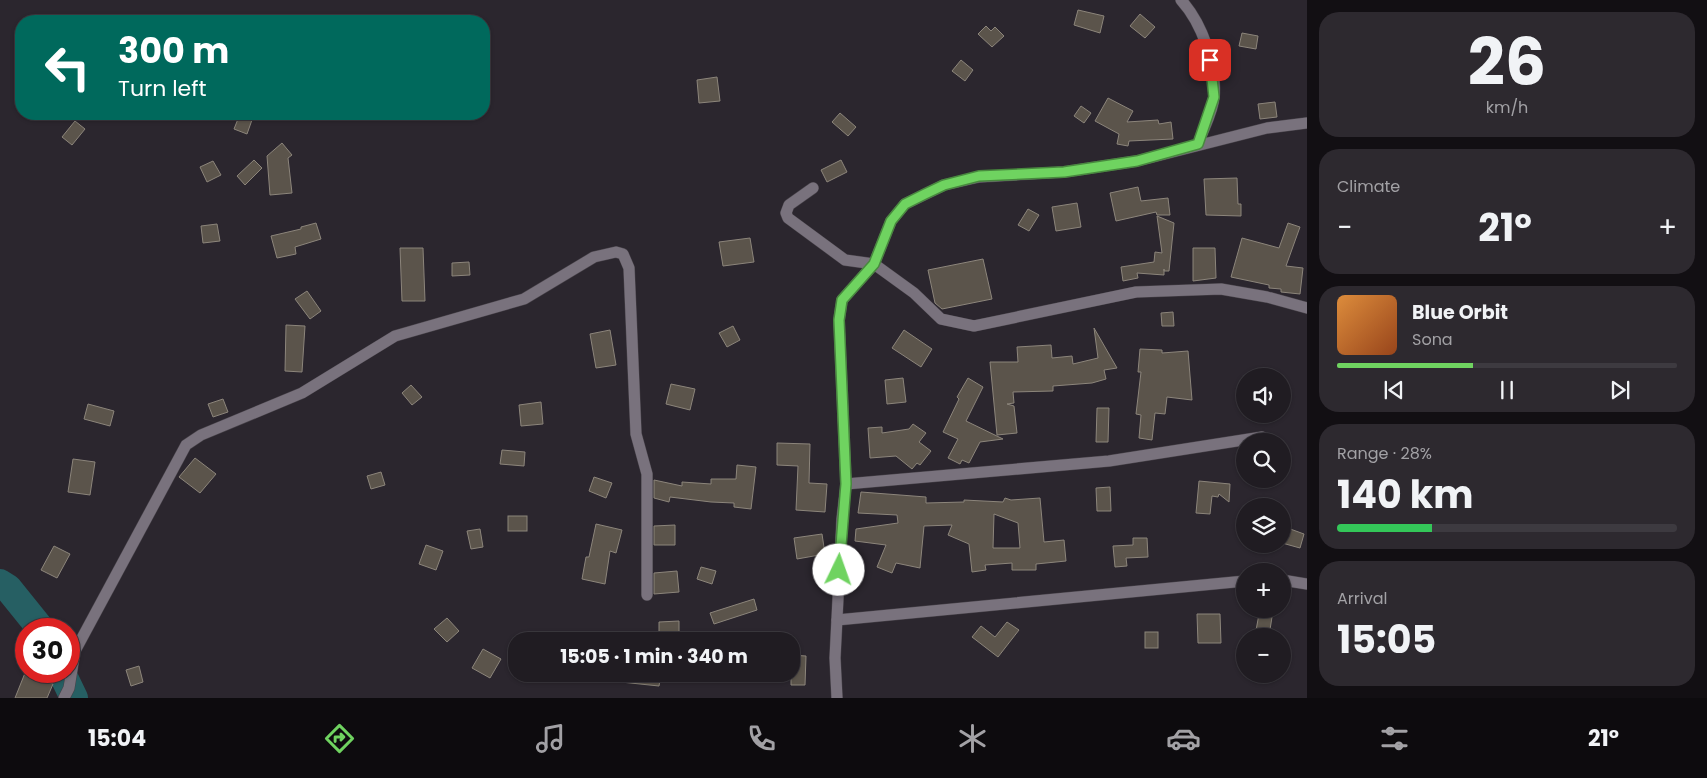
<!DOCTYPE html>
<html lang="en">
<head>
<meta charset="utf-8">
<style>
  body { margin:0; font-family:Poppins,sans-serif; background:#2d292f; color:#f1f3f6; height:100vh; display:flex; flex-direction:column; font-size:19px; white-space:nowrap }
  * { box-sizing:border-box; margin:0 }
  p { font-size:16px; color:#a2a1a5 }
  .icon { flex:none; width:28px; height:28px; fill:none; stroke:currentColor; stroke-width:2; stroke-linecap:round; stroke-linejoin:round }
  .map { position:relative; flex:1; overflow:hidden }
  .panel { display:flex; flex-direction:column; gap:12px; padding:12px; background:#120f13; width:400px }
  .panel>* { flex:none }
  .hud { position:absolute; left:15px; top:15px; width:475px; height:105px; border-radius:20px; box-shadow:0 1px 4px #0004,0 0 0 1px #3d3a40; background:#00695c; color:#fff; overflow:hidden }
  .fabs { position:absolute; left:1236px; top:368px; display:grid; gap:10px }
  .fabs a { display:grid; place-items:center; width:55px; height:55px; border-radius:50%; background:#201c22; box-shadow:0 1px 4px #0004,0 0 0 1px #3d3a40; font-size:25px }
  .speed { position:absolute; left:15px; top:618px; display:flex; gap:10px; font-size:25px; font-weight:700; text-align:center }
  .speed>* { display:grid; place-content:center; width:65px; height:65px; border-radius:50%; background:#201c22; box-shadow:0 1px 4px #0004,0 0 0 1px #3d3a40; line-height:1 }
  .speed .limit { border:8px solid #d22; background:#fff; color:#111 }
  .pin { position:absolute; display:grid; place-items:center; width:42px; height:42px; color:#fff; margin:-21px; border-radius:10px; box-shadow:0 2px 8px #0006 }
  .me { position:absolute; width:55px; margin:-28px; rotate:3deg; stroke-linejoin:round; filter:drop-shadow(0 0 4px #0008) }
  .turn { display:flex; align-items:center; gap:18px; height:105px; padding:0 20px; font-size:22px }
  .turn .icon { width:65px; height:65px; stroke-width:2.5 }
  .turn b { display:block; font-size:35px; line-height:42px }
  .big { font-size:38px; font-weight:700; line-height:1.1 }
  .panel .tile { flex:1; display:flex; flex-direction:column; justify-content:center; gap:8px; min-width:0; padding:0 18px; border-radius:20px; background:#2d292f }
  .panel .dial { align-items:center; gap:0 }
  .dial b { font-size:65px; line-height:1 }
  .song { display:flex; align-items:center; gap:15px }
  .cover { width:60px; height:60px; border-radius:8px; background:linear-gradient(135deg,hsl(30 70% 55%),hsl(20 70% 35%)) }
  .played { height:5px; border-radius:2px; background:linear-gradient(90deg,#6fd360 40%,#3d3a40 40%) }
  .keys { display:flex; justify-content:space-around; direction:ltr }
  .heat { display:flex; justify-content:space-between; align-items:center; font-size:28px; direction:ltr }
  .charge { height:8px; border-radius:4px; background:linear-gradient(90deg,#34c759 28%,#3d3a40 0) }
  .trip { position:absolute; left:508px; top:632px; width:292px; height:50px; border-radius:20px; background:#201c22; box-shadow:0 1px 4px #0004,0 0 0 1px #3d3a40; font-weight:700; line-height:50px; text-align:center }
  .tab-bar { display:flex; height:80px; justify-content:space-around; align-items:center; background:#0d0b0e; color:#a2a1a5 }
  .tab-bar .icon { width:35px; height:35px }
  .tab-bar .current { color:#6fd360 }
  .tab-bar b { font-size:22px; color:#f1f3f6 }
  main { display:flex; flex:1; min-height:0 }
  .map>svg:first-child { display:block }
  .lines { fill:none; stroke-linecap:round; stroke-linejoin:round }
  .river { stroke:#265f63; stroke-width:28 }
  .building { fill:#5b544b; stroke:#8c857b; fill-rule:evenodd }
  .street-casing { stroke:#474249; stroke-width:12 }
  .street { stroke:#79727d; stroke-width:11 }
  .route-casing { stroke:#48893e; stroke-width:12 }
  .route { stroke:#6fd360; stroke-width:9 }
</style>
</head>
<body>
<main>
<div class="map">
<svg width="1307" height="698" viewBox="0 0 1307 698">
  <rect width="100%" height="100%" fill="#2b262e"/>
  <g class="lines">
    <g class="river">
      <path d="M0,583L8,588L41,629"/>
      <path d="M61,671L74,698"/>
    </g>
  </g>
  <g class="building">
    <path d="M1078,10L1104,16L1100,33L1074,25Z"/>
    <path d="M1140,14L1155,27L1145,38L1130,26Z"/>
    <path d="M986,26L991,31L995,27L1004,36L992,47L978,34Z"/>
    <path d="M1242,33L1258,36L1256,49L1239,46Z"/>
    <path d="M961,60L973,70L965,81L952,71Z"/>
    <path d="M717,77L720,101L699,103L697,80Z"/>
    <path d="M1108,98L1133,111L1127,122L1158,120L1159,124L1171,122L1173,139L1129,141L1128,146L1117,144L1119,134L1095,121Z"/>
    <path d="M1275,102L1277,117L1260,119L1258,104Z"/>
    <path d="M1081,106L1091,113L1084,123L1074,116Z"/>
    <path d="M840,113L856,127L848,136L832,122Z"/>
    <path d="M240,114L253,117L247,134L234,129Z"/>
    <path d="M75,121L85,129L72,145L62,137Z"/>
    <path d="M282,143L292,155L288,158L292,193L270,195L267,156Z"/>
    <path d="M254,160L262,168L245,185L237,176Z"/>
    <path d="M841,160L847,172L827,182L821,170Z"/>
    <path d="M213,161L221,175L207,182L200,167Z"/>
    <path d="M1237,178L1238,204H1241V216L1206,215L1204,179Z"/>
    <path d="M1138,187L1141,201L1168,198L1170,215H1157L1156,212L1116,221L1110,193Z"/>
    <path d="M1077,203L1081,227L1056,231L1052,207Z"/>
    <path d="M1028,209L1039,215L1029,231L1018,225Z"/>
    <path d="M1157,216L1174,223L1169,271H1164V269V275L1137,273L1138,278L1123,281L1121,267L1154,262L1155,252L1162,253Z"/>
    <path d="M316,223L321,239L295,247L296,254L277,258L271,236L301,229V227Z"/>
    <path d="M1288,223L1300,227L1286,266L1303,268L1300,294L1281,292V289L1269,288V285L1231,277L1242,238L1279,248Z"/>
    <path d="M217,224L220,241L203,243L201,226Z"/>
    <path d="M750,238L754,262L723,266L719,242Z"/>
    <path d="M400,248H423L425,301H402Z"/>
    <path d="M1193,248H1215L1216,278L1193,281Z"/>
    <path d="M983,259L992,299L942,309L935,303L928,270Z"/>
    <path d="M469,262L470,275L452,276V263Z"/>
    <path d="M307,291L321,311L310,319L295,299Z"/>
    <path d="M1173,312L1174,326H1162L1161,313Z"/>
    <path d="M286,325L305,326L302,372L285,371Z"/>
    <path d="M733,326L740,340L727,347L719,333Z"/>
    <path d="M1094,328L1117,368L1104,370L1106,379L1092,383L1053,386V391L1013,392L1014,403L1007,404L1014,406L1017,433L997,435L990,362H1018L1017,347L1051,345L1052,358L1072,356L1073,364L1098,358Z"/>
    <path d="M610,330L616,365L596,368L590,334Z"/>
    <path d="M904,330L932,349L921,367L892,348Z"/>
    <path d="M1140,349L1162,350V353L1188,351L1192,400L1167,397L1165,414L1155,413L1152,440L1139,438L1141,415L1136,414L1141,372H1138Z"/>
    <path d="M903,378L906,402L887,404L885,380Z"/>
    <path d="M968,378L983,387L966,421L1003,439L980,442L969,463L962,460L960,464L948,458L958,439L943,432L959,399L957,397Z"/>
    <path d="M671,384L695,389L690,410L666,404Z"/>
    <path d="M411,385L422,397L412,405L402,393Z"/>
    <path d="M223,399L228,412L213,417L208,404Z"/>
    <path d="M541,402L543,424L521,426L519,405Z"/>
    <path d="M88,404L114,411L110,426L84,419Z"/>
    <path d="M1097,408H1109L1108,442H1096Z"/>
    <path d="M913,424L926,433L919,442L931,451L920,465L917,463L912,469L896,456L870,458L868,428L882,427V433L909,429Z"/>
    <path d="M777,443L810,444L809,483L827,484L825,512L796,510L798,466L777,465Z"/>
    <path d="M502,450L525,452L524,466L500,464Z"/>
    <path d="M195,458L216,474L200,493L179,477Z"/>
    <path d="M73,459L95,462L90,495L68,492Z"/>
    <path d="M737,465L756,467L751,509L734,507V503L711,502L670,497L669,502L654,498V480L682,486V482L711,484V479H736Z"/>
    <path d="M381,472L385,485L371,489L367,476Z"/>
    <path d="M594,477L612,483L606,498L589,491Z"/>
    <path d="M1199,481L1230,484L1229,502L1219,494L1218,497L1212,496L1210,514L1196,513Z"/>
    <path d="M1110,487L1111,511H1097L1096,488Z"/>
    <path d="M861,492L926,497V503L964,502V500L1003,502L1005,498L1011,500L1040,498L1044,542L1064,540L1066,561L1036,564V570H1012V563L985,565L986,570L972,572L969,544L948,535L952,525L924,526L920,568L896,563L892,573L877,567L886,545L855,541L856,529L898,523L897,515L858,513ZM994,514L1018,523L1020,548H993Z"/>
    <rect x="508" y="516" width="19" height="15"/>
    <path d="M596,524L622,530L616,553L610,551L605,584L582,579L586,557H589Z"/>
    <path d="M675,525V545H654V526Z"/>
    <path d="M1282,526L1304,534L1300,548L1282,543Z"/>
    <path d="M480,529L483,547L471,549L467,531Z"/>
    <path d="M822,534L825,554L797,559L794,538Z"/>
    <path d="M1133,538H1147L1148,557L1126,558L1127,566L1115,567L1113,546L1133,545Z"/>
    <path d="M426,545L443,551L436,570L419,564Z"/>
    <path d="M54,546L70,554L57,578L41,570Z"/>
    <path d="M701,567L716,571L712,584L697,579Z"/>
    <path d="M677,571L679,592L654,594V573Z"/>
    <path d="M754,599L757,610L714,624L710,613Z"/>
    <path d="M1197,614H1220L1221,643H1198Z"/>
    <path d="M1259,614L1272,617L1269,636H1255Z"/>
    <path d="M447,618L459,631L447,642L434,629Z"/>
    <path d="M679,621V638H659V622Z"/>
    <path d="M1007,622L1019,630L998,657L972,637L981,626L995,637Z"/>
    <rect x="1145" y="632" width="13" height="16"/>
    <path d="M483,649L501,659L490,678L472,668Z"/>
    <path d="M791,655L806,656L805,685H791Z"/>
    <path d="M139,666L143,682L131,686L126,670Z"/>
    <path d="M25,673L53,684L47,698H15Z"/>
    <path d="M622,674H661L659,686L621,682Z"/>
  </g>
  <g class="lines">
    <defs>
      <g id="street">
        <path d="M1181,0C1202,23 1217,65 1214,97C1213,112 1203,129 1198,144"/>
        <path d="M813,188L789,205L786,213L788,218L845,260L874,264L914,293L941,319L974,326L1136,292L1221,289L1267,297L1307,308"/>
        <path d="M846,484L1109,461L1262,437"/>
        <path d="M1282,580L1307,584"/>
        <path d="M837,620L1245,581"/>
        <path d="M64,698L69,688L75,651L186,445L201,435L302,393L395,336L524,299L594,257L616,252L623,254L629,268L636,434L647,474V595"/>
        <path d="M837,698L835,658L842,519L846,484L839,320L842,300L874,264L891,221L905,204L944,185L979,177L1064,172L1137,161L1267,128L1307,123"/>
      </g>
    </defs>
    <use href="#street" class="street-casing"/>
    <use href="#street" class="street"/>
  </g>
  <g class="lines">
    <defs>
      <path id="route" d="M839,570L846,484L839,320L842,300L874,264L891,221L905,204L925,194L944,185L979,176L1064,172L1137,161L1198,144L1214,97L1210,60"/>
    </defs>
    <use href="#route" class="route-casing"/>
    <use href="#route" class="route"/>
  </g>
</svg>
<div class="fabs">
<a><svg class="icon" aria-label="sound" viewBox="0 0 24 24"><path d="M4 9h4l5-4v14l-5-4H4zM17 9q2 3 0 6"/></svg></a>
<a><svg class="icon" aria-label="search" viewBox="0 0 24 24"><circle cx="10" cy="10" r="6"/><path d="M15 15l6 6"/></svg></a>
<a><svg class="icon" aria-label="layers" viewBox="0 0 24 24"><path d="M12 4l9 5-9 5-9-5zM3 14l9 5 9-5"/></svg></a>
<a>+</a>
<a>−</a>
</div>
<div class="speed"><div class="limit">30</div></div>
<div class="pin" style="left:1210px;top:60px;background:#d93025"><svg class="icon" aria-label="arrive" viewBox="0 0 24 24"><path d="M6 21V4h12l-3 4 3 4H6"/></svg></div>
<svg class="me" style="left:839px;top:570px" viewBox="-20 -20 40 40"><circle r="19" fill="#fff"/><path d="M0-13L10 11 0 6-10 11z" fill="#6fd360"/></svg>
<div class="trip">15:05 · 1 min · 340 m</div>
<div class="hud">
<div class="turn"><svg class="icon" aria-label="left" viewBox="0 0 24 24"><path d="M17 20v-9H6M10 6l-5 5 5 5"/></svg><div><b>300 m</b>Turn left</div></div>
</div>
</div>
<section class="panel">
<div class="tile dial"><b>26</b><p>km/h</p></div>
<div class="tile"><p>Climate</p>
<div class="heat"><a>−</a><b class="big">21°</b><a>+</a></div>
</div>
<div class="tile">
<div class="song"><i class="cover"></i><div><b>Blue Orbit</b><p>Sona</p></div></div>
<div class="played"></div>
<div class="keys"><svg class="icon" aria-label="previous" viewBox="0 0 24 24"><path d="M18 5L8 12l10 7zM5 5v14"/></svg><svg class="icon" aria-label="pause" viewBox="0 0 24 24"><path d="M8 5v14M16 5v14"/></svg><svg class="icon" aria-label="next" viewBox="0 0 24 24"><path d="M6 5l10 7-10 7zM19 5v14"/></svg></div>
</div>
<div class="tile"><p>Range · 28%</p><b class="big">140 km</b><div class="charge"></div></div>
<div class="tile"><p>Arrival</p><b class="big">15:05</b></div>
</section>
</main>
<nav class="tab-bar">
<b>15:04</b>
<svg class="icon current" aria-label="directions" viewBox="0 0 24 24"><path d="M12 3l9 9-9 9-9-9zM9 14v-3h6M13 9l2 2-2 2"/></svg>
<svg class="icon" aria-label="music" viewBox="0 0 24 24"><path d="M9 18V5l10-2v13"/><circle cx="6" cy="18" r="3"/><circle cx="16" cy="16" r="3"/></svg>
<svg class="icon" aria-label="phone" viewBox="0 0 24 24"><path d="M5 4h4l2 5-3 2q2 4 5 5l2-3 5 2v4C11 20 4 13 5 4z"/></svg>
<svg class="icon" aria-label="climate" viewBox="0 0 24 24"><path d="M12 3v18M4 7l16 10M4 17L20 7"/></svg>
<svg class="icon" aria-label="car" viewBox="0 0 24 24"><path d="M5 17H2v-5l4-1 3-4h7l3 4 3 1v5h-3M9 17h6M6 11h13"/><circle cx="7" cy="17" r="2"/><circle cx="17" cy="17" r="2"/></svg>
<svg class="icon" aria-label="filters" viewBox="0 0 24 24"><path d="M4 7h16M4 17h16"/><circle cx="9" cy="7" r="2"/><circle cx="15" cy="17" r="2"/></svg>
<b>21°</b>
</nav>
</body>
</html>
